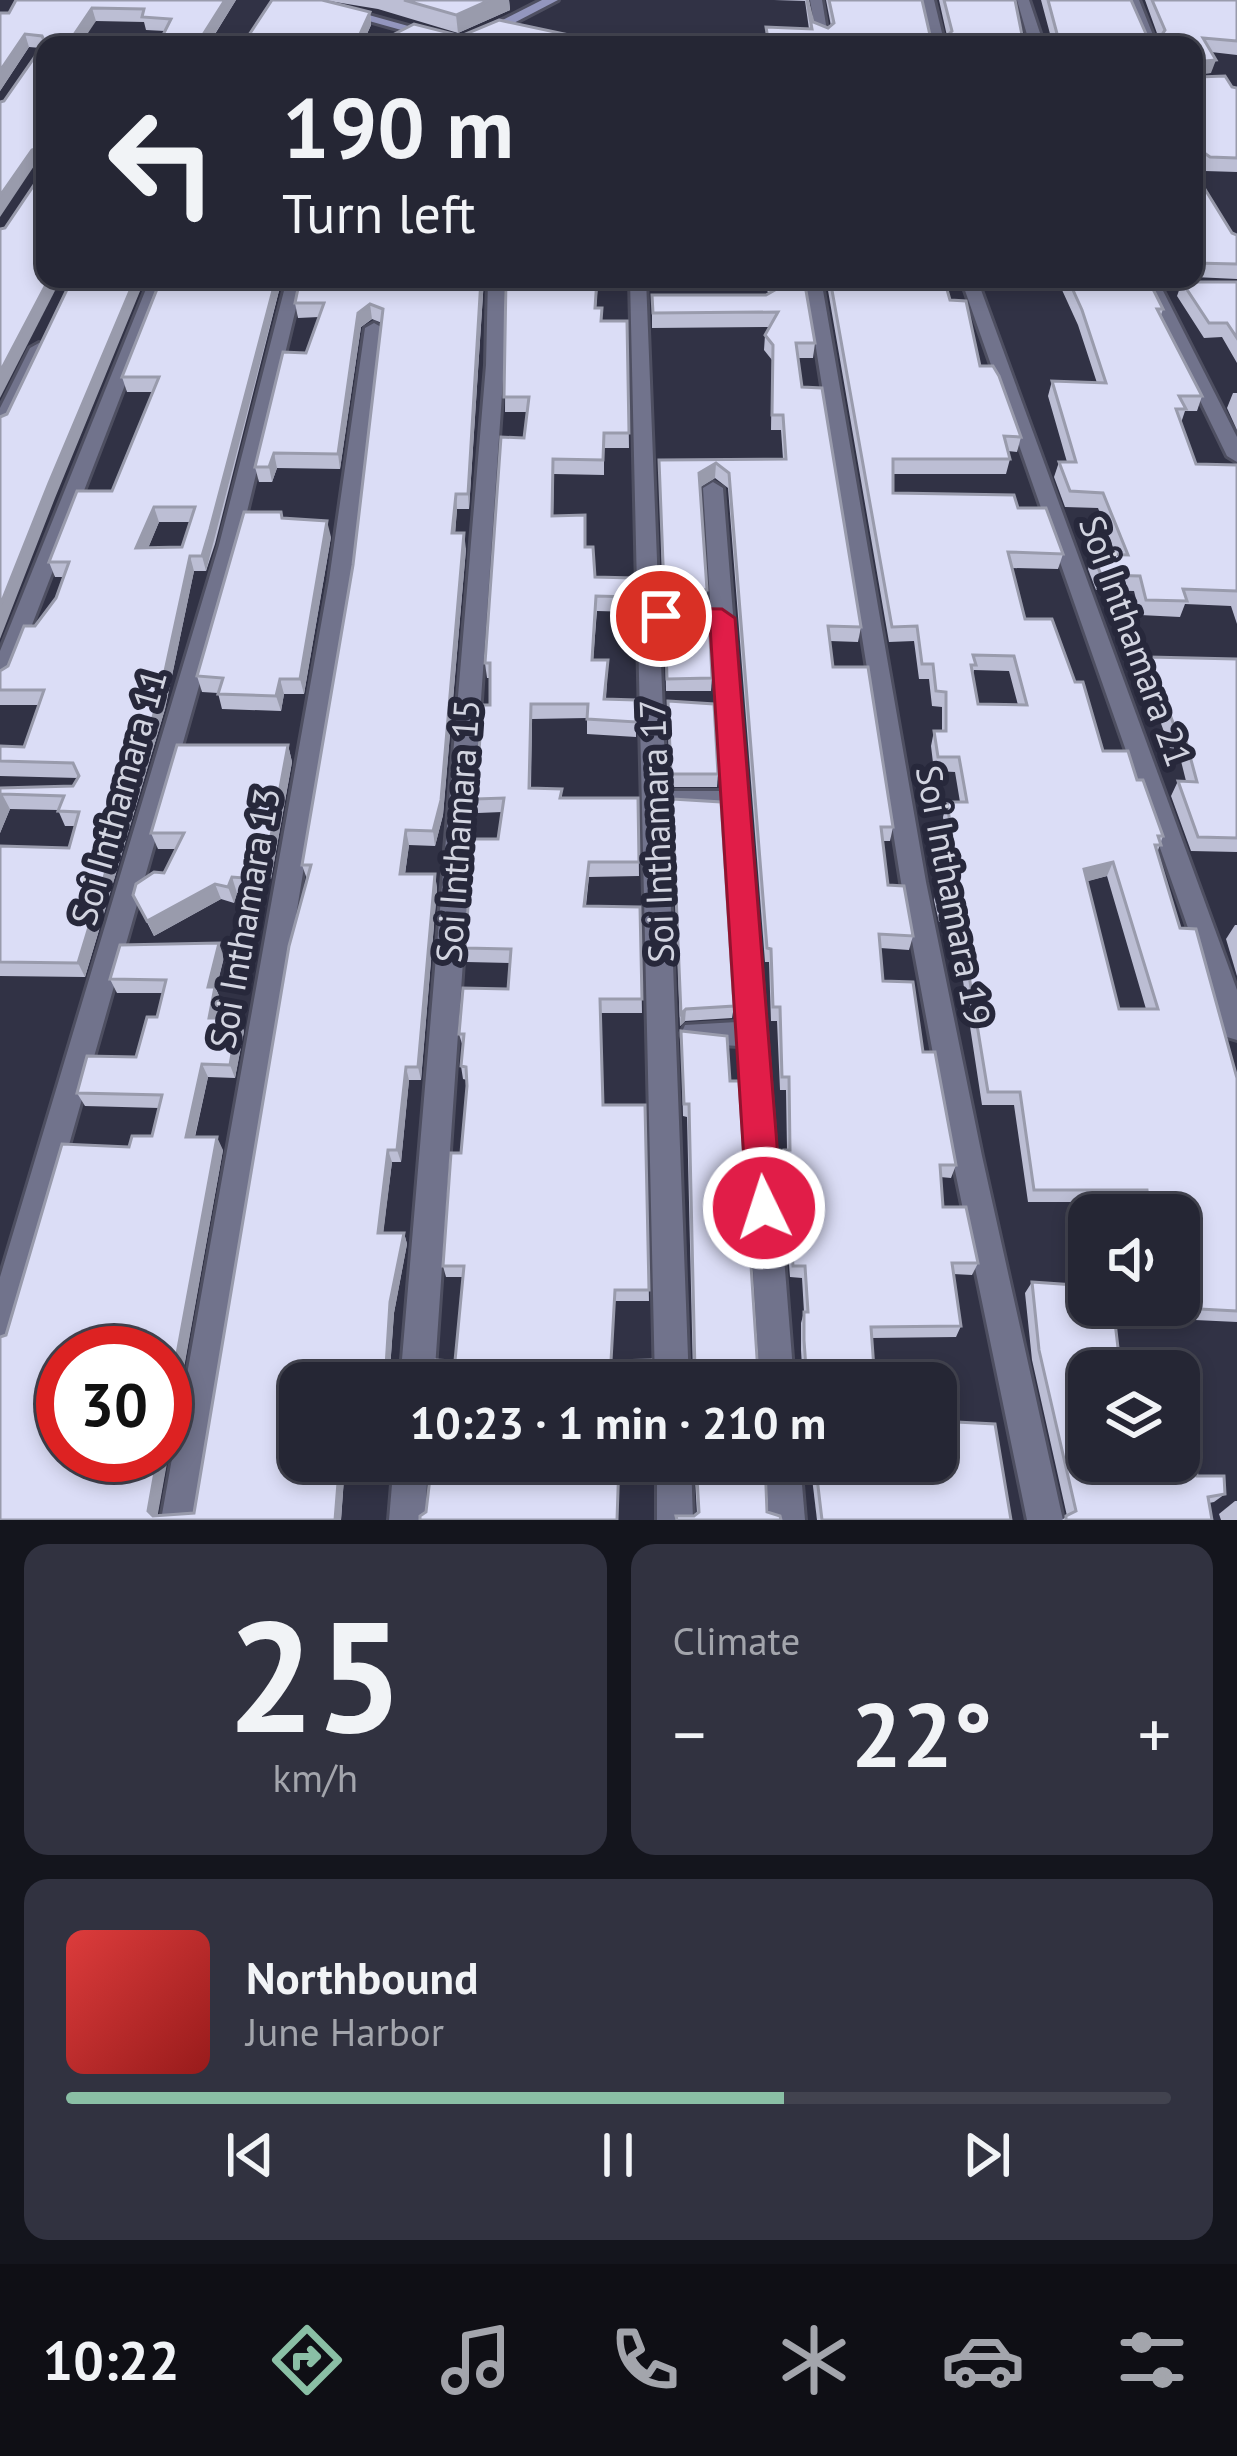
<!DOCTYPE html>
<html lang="en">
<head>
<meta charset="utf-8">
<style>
  body { margin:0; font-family:"PT Sans",sans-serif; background:#313240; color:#f1f3f6; height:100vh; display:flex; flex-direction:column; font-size:45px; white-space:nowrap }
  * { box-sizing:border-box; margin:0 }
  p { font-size:39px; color:#a3a5ac }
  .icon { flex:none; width:66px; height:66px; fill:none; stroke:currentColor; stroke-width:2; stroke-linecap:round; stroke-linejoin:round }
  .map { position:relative; height:1520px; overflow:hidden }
  .panel { display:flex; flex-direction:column; gap:24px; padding:24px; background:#14151d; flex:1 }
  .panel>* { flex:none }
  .banner { position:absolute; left:36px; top:36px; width:1167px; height:252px; border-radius:24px; box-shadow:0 6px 18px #0003,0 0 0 3px #42434f; background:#252634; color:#f1f3f6; overflow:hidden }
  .buttons { position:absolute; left:1068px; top:1194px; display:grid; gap:24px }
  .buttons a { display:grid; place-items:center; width:132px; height:132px; border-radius:24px; background:#252634; box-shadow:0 6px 18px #0003,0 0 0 3px #42434f; font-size:60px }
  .speed { position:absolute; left:36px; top:1326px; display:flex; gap:24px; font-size:60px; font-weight:700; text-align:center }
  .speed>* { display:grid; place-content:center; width:156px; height:156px; border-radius:50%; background:#252634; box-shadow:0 6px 18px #0003,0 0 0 3px #42434f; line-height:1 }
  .speed .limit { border:18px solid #d22; background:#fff; color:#111 }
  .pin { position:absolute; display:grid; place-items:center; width:102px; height:102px; color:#fff; margin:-51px; border:6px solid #fff; border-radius:50%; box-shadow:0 3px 12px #0007 }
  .me { position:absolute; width:132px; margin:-66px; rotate:356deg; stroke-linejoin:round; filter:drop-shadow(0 0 9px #0008) }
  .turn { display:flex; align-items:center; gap:42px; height:252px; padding:0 48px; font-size:54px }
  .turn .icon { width:156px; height:156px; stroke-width:2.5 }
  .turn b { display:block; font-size:84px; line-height:102px }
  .big { font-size:90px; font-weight:600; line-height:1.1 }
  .panel .card { flex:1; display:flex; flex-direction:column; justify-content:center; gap:18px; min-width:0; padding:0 42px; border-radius:24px; background:#313240 }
  .panel .dial { align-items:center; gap:0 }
  .dial b { font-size:156px; line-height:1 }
  .song { display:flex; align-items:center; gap:36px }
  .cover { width:144px; height:144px; border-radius:18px; background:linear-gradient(135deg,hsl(0 70% 55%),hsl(0 70% 35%)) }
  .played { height:12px; border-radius:6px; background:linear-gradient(90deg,#8abfa5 65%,#42434f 65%) }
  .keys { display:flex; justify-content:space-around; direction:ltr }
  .heat { display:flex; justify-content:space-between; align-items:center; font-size:66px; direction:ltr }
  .panel .tiles { flex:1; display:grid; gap:24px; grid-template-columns:1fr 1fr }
  .card:last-child { grid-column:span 2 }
  .trip { position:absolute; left:279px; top:1362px; width:678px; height:120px; border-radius:24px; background:#252634; box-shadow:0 6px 18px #0003,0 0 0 3px #42434f; font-weight:600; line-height:120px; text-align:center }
  .dock { display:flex; height:192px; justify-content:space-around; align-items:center; background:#0f0f15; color:#a3a5ac }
  .dock .icon { width:84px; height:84px }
  .dock .current { color:#8abfa5 }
  .dock b { font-size:54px; color:#f1f3f6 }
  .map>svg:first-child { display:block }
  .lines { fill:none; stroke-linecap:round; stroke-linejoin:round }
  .street-casing { stroke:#4e4f61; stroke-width:6 }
  .secondary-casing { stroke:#4e4f61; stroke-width:6 }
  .street { fill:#71738c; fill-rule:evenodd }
  .secondary { fill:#9396be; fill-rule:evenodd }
  .wall { fill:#bcbed4; fill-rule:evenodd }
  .shaded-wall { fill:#999bac }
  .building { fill:#dbddf6; stroke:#999bac; stroke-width:3; fill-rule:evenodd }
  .route { fill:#e11d48; stroke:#92132f; stroke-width:3 }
  .labels { text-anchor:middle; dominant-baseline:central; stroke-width:12; stroke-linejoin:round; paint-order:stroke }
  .street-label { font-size:36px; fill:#d2d4e0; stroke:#27283b }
</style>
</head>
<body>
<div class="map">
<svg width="1237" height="1520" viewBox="0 0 1237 1520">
  <rect width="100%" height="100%" fill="#313245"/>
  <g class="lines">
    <defs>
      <g id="street">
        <path d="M810,0H822L828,37L816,34Z"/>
        <path d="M922,0H934L945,45H931Z"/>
        <path d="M1017,0H1029L1044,45H1030Z"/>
        <path d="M1127,0H1139L1157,45H1143Z"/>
        <path d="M150,279H166L11,679L0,687V651Z"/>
        <path d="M287,279H303L239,545L16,1332L12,1344L0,1348V1277L219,545Z"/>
        <path d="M488,279H504V365L434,1383H400L486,365Z"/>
        <path d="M630,279H646L666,791H722L703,488L713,482L723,488L794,1383H760L739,1046L685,1043L681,1034L685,1025L737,1022L724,810L667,807L689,1383H655Z"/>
        <path d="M805,279H821L926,882L982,1156L1063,1520H1027L952,1156L901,882Z"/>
        <path d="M961,279H977L1237,990V1040L1227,1037L1223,1028Z"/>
        <path d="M1141,279H1157L1237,437V462L1227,456Z"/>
        <path d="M374,323L383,328L351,580L197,1520H161L329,580L365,328Z"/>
        <path d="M39,343L48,348L9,427L0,433V408L30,348Z"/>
        <path d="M394,1461H428L425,1520H389Z"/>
        <path d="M657,1461H691L693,1520H657Z"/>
        <path d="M766,1461H800L805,1520H769Z"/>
      </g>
      <g id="secondary">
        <path d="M294,0H315L444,36L437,40Z"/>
        <path d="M542,0H558L487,37L475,34Z"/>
      </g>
    </defs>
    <use href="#street" class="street-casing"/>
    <use href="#secondary" class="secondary-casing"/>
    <use href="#street" class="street"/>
    <use href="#secondary" class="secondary"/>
  </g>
  <g class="wall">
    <path d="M236,0L212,39L245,41L272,0H509L510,10L458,33L378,9L323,0L370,12L371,25L362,45H149L163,35L165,31L146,30L144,22L96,21L45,45V279L5,228L44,170V161L36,163L4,101L41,48L29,47L0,91V13Z"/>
    <path d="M774,0H809L813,22L828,28L831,26L826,0H922L930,35L947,36L939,0H1015L1024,45H766V27L809,29L805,1Z"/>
    <path d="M1041,0H1131L1147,36H1158L1145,0H1237V55L1211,52V73L1195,74L1198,77L1237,88V172L1205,171L1196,164L1194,166V45H1053Z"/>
    <path d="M1194,167L1195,173L1232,233L1237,235V279L1194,277Z"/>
    <path d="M161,279H282L215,544L206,571H194L165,709L85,977L0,976V846L69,848L75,826H65L58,810L10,809L0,833V788L73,786L78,778L0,776V761L24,747L39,705H0V690L8,666L56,598L63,577H55L49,562L112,491L153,392H127L122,377ZM159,522H190L182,547L148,548Z"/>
    <path d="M300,279H484L469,509H457L455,533L466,549L443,815L435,846L409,845L405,874H435L437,889L421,1080H409L401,1162H392L383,1233H404L407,1244L394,1313L389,1383H300L385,1461L384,1477L344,1478L341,1520H0L6,1335L129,1147L152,1136L159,1108L85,1106L77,1093L136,1057L157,1017L163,993H117L110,979L224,957L216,989L221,1000L218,1018H238L244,1031L235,1078L208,1077L195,1137L223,1150L157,1516L194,1513L307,879L302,865L353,565L382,323L372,319L361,327L340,469L277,468L272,482H259L255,467L306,353L319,317L298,318L295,303Z"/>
    <path d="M506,279H605V282H598L596,308H602L601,321H627L629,448H604V475L554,474L553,516L585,515V547H593L595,577L633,578V612L597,611L593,660H608L606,699L636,700V737L587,734V718L532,719L531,788L562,789V798H638L639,876L589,877L586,906L640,907L642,1013H600L603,1105H645L649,1301H615L611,1361L651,1360L656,1378H690L693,1374L687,1117L683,1116L681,1031L727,1036L730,1081H739L758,1373L769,1378L770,1383H422L423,1378L434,1376L436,1360L455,1361L463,1277H446L443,1266L451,1153H461L467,1086V1080L463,1079L461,1066L463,1047L459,1034L463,988L508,989L510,963L467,962L465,948L473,839H498L502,812L478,813L476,799L482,705H490V678H487L485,663L501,437L524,438L527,412H505Z"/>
    <path d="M651,279H804L815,343L813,358H798L802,387L861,627L858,642L830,641L833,667L893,827L890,841H883L888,885L913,936L909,950L880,948L883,981L923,1052L956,1165L951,1178L940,1177L943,1207L978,1263L972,1275L953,1274L961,1326L956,1337L872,1338L875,1383H803L801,1350V1323L804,1312L802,1278L790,1277L781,1162L784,1150H787L786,1090H780L777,1021H771L769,962H765L728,488L715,478L700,487L707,590L706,605H663L659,460L783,459L781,430H771L772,360L764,350L765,335L770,327L652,328V295H766L770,293L765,290H651Z"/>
    <path d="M826,279H944L950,300L980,366L1021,437L1017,452L1008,451L1010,459L1006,474H893V493L1018,508L1063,554L1058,569L1012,568L1025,619L1075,682L1103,751L1137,780L1163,836L1157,853L1180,928L1237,1078V1322L1153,1318L1152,1305H1179V1215H1141L1139,1202H1028L1014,1105H982L954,922H939L934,900L939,886H942L946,866H949L943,817L947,802H960L955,772L934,771L931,746L934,731H942V707L932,706L929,679H919L914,641L889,642ZM974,670L1009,671L1018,705L978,704L973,674ZM1107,876L1146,1009H1119L1087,881Z"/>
    <path d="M1057,279H1148L1163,309L1161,315L1202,396L1197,411H1185L1181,423L1196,464L1237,465V624L1231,606L1185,604L1180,617L1140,615L1134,591L1096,590L1088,569L1093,554L1116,555L1098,508L1065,507L1054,477L1059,462H1067L1048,396L1052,381L1097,383L1078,325Z"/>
    <path d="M1182,282H1237V363L1222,337L1204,338L1177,296Z"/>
    <path d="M1233,393H1237V430L1227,408Z"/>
    <path d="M283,518L331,537L304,694H284L281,711L222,709L218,693L202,692L197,676Z"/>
    <path d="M665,628L712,678L711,691H666Z"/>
    <path d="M1148,657L1237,659V852L1191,851L1171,796L1178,781H1186L1178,749L1170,748L1142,672Z"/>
    <path d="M668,701L718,774L717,787H670Z"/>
    <path d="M288,745L292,762L271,879H253L249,893H237L234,903L221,899L154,936L133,895L164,873L176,849H158L151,833Z"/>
    <path d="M672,799L734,1006L732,1018L685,1021L680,1026Z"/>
    <path d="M1235,925H1237V976L1226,939Z"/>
    <path d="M1032,1282L1120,1365L1197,1476L1225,1494L1214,1502L1209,1503L1212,1520H1062L1067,1516L1032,1360L1025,1293Z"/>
    <path d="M694,1461H765L767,1512L694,1516L697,1514Z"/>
    <path d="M810,1461H936L1011,1520H817Z"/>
    <path d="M1235,1501H1237V1520H1221L1219,1514Z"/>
  </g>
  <g class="shaded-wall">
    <path d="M225,0H236L208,45L201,38Z"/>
    <path d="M490,0H509L510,10L458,33L456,15Z"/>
    <path d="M92,8L96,21L80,45H67Z"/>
    <path d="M370,12L371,25L362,45H355Z"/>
    <path d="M25,34L29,47L0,91V71Z"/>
    <path d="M1216,60L1211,73L1194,75L1195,62Z"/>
    <path d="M43,146L45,161L36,163L0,217V196L32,150Z"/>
    <path d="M49,279H61L0,398V372Z"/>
    <path d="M135,279H145L55,498L0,639V606L49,483Z"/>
    <path d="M276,279H282L206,571L202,556Z"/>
    <path d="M481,279H484L469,509L468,494Z"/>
    <path d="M370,304L372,319L361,327L340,469L338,454L358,313Z"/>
    <path d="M274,453L277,468L272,482L269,467Z"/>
    <path d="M716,463L715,478L699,488V473Z"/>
    <path d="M456,494L457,509L454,549L452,533Z"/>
    <path d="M154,507L159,522L142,563L136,548Z"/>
    <path d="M327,521L331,537L304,694L300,679Z"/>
    <path d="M464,533L466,549L443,815L435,846L433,831Z"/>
    <path d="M190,556L194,571L165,709L85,977L78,963Z"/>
    <path d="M280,679L284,694L281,711L276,696Z"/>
    <path d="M288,745L292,762L271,879L266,863Z"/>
    <path d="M2,794L10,809L0,833V799Z"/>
    <path d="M406,830L409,845L403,888L400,874Z"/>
    <path d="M1113,862L1107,876L1078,884L1084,869Z"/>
    <path d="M248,863L253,879L249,893L244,878Z"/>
    <path d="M435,874L437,889L421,1080L418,1067Z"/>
    <path d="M232,877L237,893L234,903L228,887Z"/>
    <path d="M215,884L221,899L154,936L147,921Z"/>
    <path d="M219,943L224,957L216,989L221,1000L215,1032L209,1018L208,987Z"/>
    <path d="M686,1009L685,1021L680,1026L681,1014Z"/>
    <path d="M238,1018L244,1031L235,1078L230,1065Z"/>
    <path d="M202,1064L208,1077L192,1149L186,1137Z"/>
    <path d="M406,1067L409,1080L401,1162L397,1150Z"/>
    <path d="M217,1137L223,1150L157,1519L148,1511L158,1455H165V1419Z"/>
    <path d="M388,1150L392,1162L382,1244L378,1233Z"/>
    <path d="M404,1233L407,1244L394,1313L389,1383H385L390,1302Z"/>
    <path d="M380,1461H385L384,1477L379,1469Z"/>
    <path d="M339,1470L344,1478L341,1520H335Z"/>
  </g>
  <g class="building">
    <path d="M16,0H225L201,38L245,41L272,0H322L370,12L355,45H149L157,36L163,35L171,19L142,17L144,9L92,8L67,45H45V279H49L0,372V229L5,228L44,170L43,146L32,150L0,196V102L4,101L45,42L42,36L25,34L0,71V13H9Z"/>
    <path d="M404,0H490L456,15Z"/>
    <path d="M807,0L813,22L828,28L834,23L829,0H922L930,35L947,36L952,31L944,0H1015L1024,45H769L766,27L812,29Z"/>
    <path d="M1048,0H1131L1147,36H1161L1165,30L1152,0H1237V41L1203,38L1216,60L1195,62L1194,69V45H1060Z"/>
    <path d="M499,20L616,45H373L414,24L461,36Z"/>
    <path d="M1194,73L1198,77L1225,76L1232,87L1237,88V158L1210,157L1200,150L1194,156V116H1198L1194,105Z"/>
    <path d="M1194,167L1195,173L1232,233L1237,235V264L1194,263Z"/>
    <path d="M72,279H135L49,483L0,606V417L7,414Z"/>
    <path d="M161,279H276L210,529L202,556H190L160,694L78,963L0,962V846L69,848L79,812L58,811L64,796L2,794L0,799V788L73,786L79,776L73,763L0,761V746L24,747L44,690H0V671L8,666L24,626H35L56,598L69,562H49L77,491H112L159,377H122ZM154,507H195L182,547L136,548Z"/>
    <path d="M300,279H481L468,494H456L452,533H464L441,800L433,831L406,830L400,874H435L418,1067H406L397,1150H388L378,1233H404L390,1302L385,1383H300V1461H380L379,1469L339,1470L335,1520H0V1337L6,1335L62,1144L129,1147L132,1136H152L162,1095L77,1093L87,1056L136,1057L147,1017H157L166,980L110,979L120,945L219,943L208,987H215L209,1018H238L230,1065L202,1064L186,1137H217L165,1419V1353H63V1455H158L148,1511L153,1516L194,1513L289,946L311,865H302L353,565L383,309L370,304L358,313L338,454L274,453L269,467H255L283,352L306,353L324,303H295Z"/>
    <path d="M506,279H597L595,308H602L601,321H627L629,433H604L603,460L553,459L552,516L585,515V547H593L595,577L633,578V597L596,596L592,660H608L604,699L636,700V722L587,719L588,704H531L529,788L562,789L560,798H638L639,862H589L584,906L640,907L642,999H600L603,1105H645L649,1290H615L611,1361L651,1360L656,1378H690L695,1373L689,1104H684L681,1031L727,1036L730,1081H739L758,1373L769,1378L770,1383H422L423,1378L434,1376L436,1360L455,1361L464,1266H443L451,1153H461L467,1086L466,1067L461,1066L464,1034H459L463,988L508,989L511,949L465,948L473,839H498L504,798L476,799L482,705H490V663H485L501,437L524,438L529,397H504Z"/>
    <path d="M772,279H804L815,343H796L802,387L822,388L861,627L828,626L833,667H868L893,827H881L888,885L904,886L913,936L879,934L883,981L913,982L923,1052H935L956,1165H940L943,1207H966L978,1263H952L961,1326L871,1327L875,1383H807L804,1340V1312H808L805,1266H793L784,1150H790L789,1077H782L780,1007H773L771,949L767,948L729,473L716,463L699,473L707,590L664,589L659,460L786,459L783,415H772L773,345L765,335L778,312L653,313L652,295H766L780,287L778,282Z"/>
    <path d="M830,279H944L950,300L966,301L980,366H993L999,376L1021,437L1004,436L1010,459H893V493L1014,495L1018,508H1046L1063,554L1008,552L1025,619H1052L1075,682H1083L1103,751H1128L1137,780H1143L1163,836H1158L1161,845H1155L1180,928L1196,929L1237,1078V1311L1162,1307V1305H1179V1215H1150L1147,1190H1034L1020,1092H988L958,908L943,907L939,886H946V866H956L947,802H967L959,757H938L934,731H946V692L936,691L933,664H922L917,626L892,627ZM973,655L1014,656L1027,705L978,704L971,665H976ZM1113,862L1158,1009H1119L1084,869Z"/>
    <path d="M1068,279H1148L1163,309H1157L1202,396H1179L1186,409H1176L1196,464L1237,465V591L1183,589L1187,601L1146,600L1140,576L1101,575L1093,554L1128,555L1103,493L1070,491L1059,462H1076L1052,381L1106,383L1082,310Z"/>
    <path d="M1182,282H1237V338L1227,323H1209Z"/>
    <path d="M244,512H281L282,518L327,521L300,679H280L276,696L218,694L223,678L197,676Z"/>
    <path d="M665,615L709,617L712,678L667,679Z"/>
    <path d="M1148,657L1237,659V838L1198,837L1178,781L1197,782L1184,734L1177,733Z"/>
    <path d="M668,701L714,704L718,774H671Z"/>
    <path d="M177,745H288L266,863H248L244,878L232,877L228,887L215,884L147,921L133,895L136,884L154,872L164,873L184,833H151Z"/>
    <path d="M672,799L721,802L734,1006L686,1009L681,1014Z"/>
    <path d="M1032,1282L1089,1286V1305H1113L1120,1365L1185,1371L1197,1476H1224L1225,1494L1208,1497L1212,1520H1066V1516L1076,1511L1039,1350ZM1089,1371H1179V1461H1089Z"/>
    <path d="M936,1421L995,1424L1011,1520H822L815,1461H936Z"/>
    <path d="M432,1461H619L617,1520H420V1516L426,1512Z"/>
    <path d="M696,1461H765L767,1512L780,1516L781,1520H677L676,1516H694L699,1512Z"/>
  </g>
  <path class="route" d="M661,608L722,609L735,618L782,1208L777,1220L764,1225L752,1220L747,1208L710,626L652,622L648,616Z"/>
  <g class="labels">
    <g class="street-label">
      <text transform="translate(1136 641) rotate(70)">Soi Inthamara 21</text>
      <text transform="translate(118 797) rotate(-74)">Soi Inthamara 11</text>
      <text transform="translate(457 831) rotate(-86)">Soi Inthamara 15</text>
      <text transform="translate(656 831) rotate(-92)">Soi Inthamara 17</text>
      <text transform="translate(954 895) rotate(79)">Soi Inthamara 19</text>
      <text transform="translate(244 918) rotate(-80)">Soi Inthamara 13</text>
    </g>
  </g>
</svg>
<div class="buttons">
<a><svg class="icon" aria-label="sound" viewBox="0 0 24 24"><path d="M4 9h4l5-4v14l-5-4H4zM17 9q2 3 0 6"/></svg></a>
<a><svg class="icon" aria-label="layers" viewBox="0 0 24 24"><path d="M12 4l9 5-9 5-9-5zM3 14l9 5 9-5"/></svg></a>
</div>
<div class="speed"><div class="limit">30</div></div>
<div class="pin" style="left:661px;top:616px;background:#d93025"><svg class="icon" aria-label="arrive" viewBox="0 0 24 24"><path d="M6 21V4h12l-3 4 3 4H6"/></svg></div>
<svg class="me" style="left:764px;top:1208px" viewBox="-20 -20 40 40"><circle r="17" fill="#e11d48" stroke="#fff" stroke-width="3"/><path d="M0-11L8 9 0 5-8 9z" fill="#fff"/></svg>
<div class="trip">10:23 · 1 min · 210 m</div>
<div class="banner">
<div class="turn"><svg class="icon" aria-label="left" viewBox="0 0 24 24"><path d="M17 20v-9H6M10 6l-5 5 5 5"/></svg><div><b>190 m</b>Turn left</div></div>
</div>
</div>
<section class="panel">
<div class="tiles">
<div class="card dial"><b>25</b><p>km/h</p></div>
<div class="card"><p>Climate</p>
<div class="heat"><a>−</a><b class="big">22°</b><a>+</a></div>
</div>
<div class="card">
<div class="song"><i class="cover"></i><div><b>Northbound</b><p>June Harbor</p></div></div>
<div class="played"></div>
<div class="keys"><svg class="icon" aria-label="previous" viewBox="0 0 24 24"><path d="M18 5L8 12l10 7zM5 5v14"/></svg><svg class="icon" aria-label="pause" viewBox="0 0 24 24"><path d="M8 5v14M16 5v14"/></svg><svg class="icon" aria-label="next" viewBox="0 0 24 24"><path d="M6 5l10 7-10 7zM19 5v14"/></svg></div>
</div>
</div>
</section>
<nav class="dock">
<b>10:22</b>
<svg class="icon current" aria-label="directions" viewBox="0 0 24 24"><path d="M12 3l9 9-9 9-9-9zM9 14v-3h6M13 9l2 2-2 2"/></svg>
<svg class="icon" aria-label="music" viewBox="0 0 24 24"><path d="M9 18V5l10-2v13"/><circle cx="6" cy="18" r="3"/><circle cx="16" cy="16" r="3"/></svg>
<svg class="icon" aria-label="phone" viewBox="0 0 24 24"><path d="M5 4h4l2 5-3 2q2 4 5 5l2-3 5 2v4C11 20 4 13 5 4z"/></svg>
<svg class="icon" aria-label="climate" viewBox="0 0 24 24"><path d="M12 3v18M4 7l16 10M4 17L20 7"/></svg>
<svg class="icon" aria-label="car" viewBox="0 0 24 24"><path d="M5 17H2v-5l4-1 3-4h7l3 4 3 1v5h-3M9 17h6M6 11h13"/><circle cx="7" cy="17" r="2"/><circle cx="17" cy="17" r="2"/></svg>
<svg class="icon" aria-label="filters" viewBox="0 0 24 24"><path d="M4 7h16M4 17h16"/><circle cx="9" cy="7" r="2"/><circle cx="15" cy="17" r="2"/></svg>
</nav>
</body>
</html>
